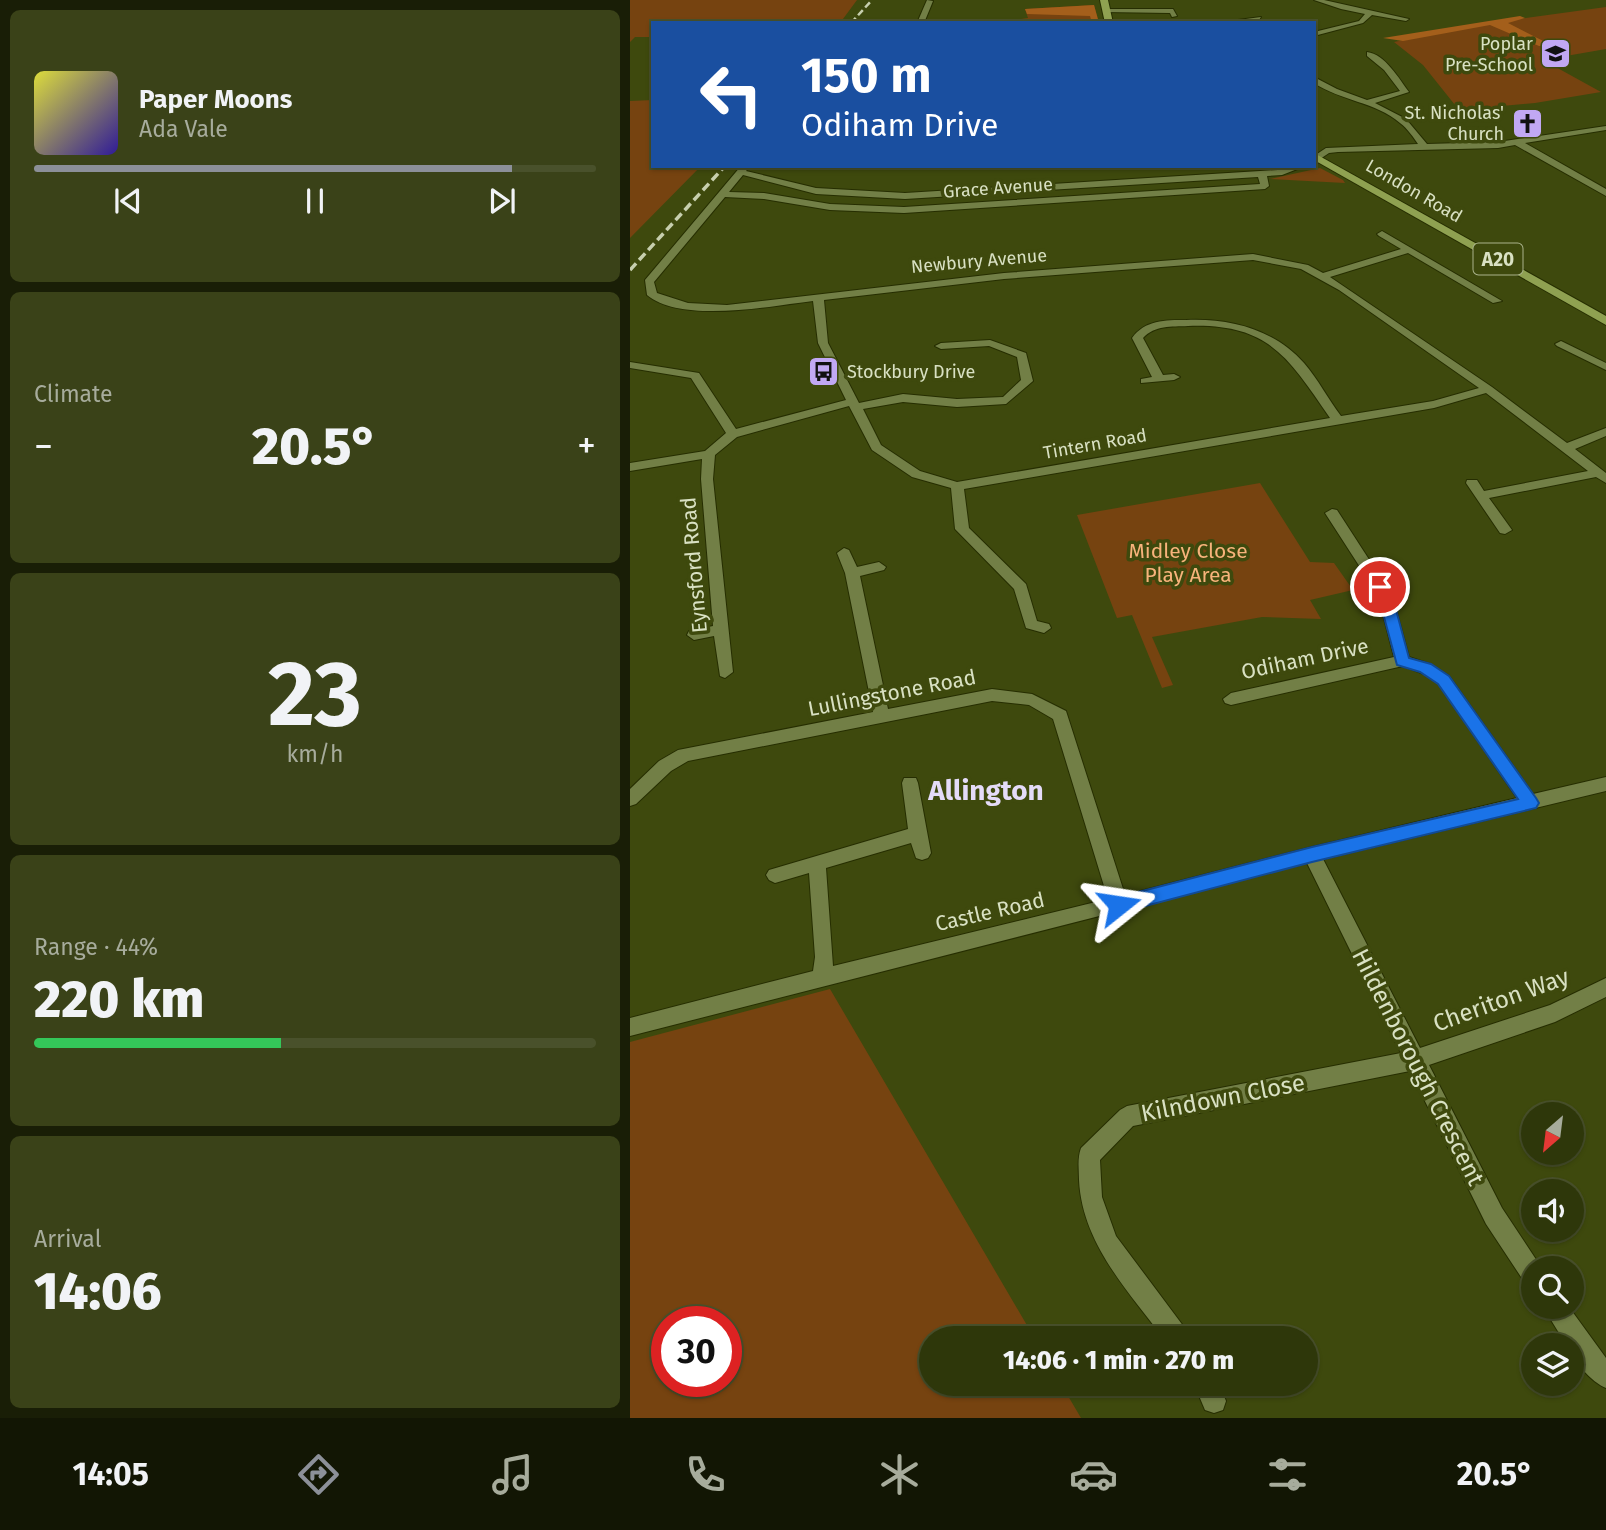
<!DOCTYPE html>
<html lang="en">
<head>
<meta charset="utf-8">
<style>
  body { margin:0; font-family:"Fira Sans",sans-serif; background:#3a4218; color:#f1f3f6; height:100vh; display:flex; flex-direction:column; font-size:26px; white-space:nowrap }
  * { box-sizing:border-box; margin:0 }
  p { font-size:23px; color:#a7ac9c }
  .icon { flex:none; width:38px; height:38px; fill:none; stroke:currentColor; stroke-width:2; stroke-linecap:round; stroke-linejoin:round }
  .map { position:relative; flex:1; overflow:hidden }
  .details { display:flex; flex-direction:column; gap:10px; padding:10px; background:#191e06; width:630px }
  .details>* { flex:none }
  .banner { position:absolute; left:21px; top:21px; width:665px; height:147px; border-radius:0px; box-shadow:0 2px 5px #0004,0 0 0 2px #49512b; background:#1a4fa0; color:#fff; overflow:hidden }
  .needle { width:46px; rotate:208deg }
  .buttons { position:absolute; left:891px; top:1102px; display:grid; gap:14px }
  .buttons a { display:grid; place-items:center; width:63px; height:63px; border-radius:50%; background:#2e370a; box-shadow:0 2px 5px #0004,0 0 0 2px #49512b; font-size:35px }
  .speed { position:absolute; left:21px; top:1306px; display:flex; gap:14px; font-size:35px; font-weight:700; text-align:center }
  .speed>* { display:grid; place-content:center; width:91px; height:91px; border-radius:50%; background:#2e370a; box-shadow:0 2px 5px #0004,0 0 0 2px #49512b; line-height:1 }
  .speed .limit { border:10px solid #d22; background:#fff; color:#111 }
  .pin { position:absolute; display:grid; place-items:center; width:60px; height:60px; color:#fff; margin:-30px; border:4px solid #fff; border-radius:50%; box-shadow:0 2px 7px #0007 }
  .me { position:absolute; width:77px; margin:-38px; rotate:75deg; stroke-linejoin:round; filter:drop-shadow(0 0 5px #0008) }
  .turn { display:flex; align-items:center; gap:24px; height:147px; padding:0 35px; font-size:32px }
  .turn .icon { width:91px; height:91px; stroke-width:2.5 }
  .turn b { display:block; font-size:49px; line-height:60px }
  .big { font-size:52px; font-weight:800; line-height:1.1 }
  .details .widget { flex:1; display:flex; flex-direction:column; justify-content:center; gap:10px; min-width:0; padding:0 24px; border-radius:10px; background:#3a4218 }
  .details .dial { align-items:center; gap:0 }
  .dial b { font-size:91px; line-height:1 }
  .song { display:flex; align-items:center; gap:21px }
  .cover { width:84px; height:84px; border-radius:10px; background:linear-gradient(135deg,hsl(60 70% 55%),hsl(250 70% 35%)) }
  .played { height:7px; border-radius:4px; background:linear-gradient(90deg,#8c9099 85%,#49512b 85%) }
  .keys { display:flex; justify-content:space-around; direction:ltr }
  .heat { display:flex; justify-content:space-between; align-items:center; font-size:38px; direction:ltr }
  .charge { height:10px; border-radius:5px; background:linear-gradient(90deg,#34c759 44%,#49512b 0) }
  .trip { position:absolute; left:289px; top:1326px; width:399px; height:70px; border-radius:35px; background:#2e370a; box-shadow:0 2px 5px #0004,0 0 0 2px #49512b; font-weight:800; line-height:70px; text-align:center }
  .dock { display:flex; height:112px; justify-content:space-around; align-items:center; background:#121604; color:#a7ac9c }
  .dock .icon { width:49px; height:49px }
  .dock .selected { color:#8c9099 }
  .dock b { font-size:32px; color:#f1f3f6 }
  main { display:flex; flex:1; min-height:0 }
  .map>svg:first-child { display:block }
  .green { fill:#764310; fill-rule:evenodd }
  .forest { fill:#a45f1b }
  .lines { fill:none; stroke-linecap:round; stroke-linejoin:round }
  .street-casing { stroke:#262e01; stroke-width:2 }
  .primary-casing { stroke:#262e01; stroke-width:2 }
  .street { fill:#727f46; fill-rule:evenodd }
  .primary { fill:#8fa151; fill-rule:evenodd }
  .rail-far1 { stroke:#c7cfae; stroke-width:2.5; stroke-dasharray:7 3.5; stroke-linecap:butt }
  .rail { stroke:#c7cfae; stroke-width:3.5; stroke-dasharray:9 4.5; stroke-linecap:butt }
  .route { fill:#1a73e8; stroke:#114b97; stroke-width:2 }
  .labels { text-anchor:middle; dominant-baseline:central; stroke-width:7; stroke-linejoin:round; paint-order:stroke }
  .far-poi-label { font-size:18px; fill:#d9e1c3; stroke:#3e490d; text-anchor:end }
  .far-street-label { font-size:18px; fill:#d9e1c3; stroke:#3e490d }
  .shield { fill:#3e490d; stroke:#aab38c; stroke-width:2 }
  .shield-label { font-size:19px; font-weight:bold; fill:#d9e1c3 }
  .park-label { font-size:21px; fill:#f7b37b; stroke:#3e490d }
  .street-label { font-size:21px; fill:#d9e1c3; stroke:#3e490d }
  .near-street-label { font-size:24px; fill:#d9e1c3; stroke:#3e490d }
  .district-label { font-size:28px; font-weight:bold; fill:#e4dbf8; stroke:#3e490d }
</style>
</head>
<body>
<main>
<section class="details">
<div class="widget">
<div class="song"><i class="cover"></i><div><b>Paper Moons</b><p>Ada Vale</p></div></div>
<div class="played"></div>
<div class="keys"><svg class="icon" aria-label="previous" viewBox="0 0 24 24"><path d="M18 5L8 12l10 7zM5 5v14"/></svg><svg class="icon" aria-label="pause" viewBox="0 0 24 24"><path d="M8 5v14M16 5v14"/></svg><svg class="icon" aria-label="next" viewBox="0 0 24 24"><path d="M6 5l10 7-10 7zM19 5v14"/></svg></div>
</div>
<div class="widget"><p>Climate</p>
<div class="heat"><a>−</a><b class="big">20.5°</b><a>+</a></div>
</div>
<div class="widget dial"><b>23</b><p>km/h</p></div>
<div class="widget"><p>Range · 44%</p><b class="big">220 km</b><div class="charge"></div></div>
<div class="widget"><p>Arrival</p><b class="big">14:06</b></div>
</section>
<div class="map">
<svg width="976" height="1418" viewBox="0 0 976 1418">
  <rect width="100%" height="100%" fill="#3e490d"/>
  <g class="green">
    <path d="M0,0H227L210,23H23V37H5L0,42Z"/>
    <path d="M464,5L469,23H391V19L398,18L395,9Z"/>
    <path d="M976,7V49L913,60L971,92L905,103L829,110L793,65L764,42L846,25Z"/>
    <path d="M23,100V166H71L0,238V101Z"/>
    <path d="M690,168L713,180L715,183L640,179Z"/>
    <path d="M630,483L680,562L704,563L723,590L680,600L691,619L632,617L522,637L543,685L532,688L502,615L487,618L447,515Z"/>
    <path d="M200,989L405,1339H301V1384H431L451,1418H0V1042ZM37,1321H96V1381H37Z"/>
  </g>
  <g class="forest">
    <path d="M464,5L469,23H462L460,16L397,14L395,9Z"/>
    <path d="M890,16L895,18L878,23L923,46H909L860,25L773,41L753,38Z"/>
  </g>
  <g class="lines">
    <defs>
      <g id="street">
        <path d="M297,0L303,1L294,23H287Z"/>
        <path d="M684,0H694L779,19L776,21L742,15L733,23L684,36V32L729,21L735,14L711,9Z"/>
        <path d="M476,9H543L547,16L542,17L540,13L474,12Z"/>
        <path d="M631,17L629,20L611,22L608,20Z"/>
        <path d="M737,52C755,54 769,79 779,92L745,103L776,119L797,144L868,142L976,126V130L895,143L976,189V196L885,145L868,148L708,152L699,153L684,163V156L696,148L788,144C783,137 778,129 770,123C746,102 711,101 684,83V77L707,89L737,100L770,91L754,70L737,56Z"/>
        <path d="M111,166H120L116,171L186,188L275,193L648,170L661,166H675L652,175L637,176L639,186L635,189L274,213L200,210L134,199L95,197L24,282L27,293L58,303L97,305L374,273L623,254L678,265L693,273L771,249L749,236L747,234L752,231L872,301L863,303L778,253L700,277L862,387L937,443L976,428V436L945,449L976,473V483L966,477L859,498L882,530L875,534L870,533L836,483L837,480H847L854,491L958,471L856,393L804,408L334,489L339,528L396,584L407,621L419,624L421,628L414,633L396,628L384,589L325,529L321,488L282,477L242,450L219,406L107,437L85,455L83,479L103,672L95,678L90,676L84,636L64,640L57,635L59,631L83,626L71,479L72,459L0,471V463L75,451L96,433L61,378L0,368V362L69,373L106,429L216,400L188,343L183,301C141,306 52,324 17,295L15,280ZM113,175L186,194L275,199L628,177L630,184L274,207L200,204L134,193L99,192ZM623,260L671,269L709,290L849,388L803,401L711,416C698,399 688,379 674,363C644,329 599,318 556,320C535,320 515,320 502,338L522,377L511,379V383L544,380L550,377L544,374L533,375L513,338C525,325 541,327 558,326C640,323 659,359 700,418L327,482L290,471L251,445L233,409L273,402L327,407L376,404L403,381L396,353L360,340L311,343L305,346L311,349L359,346L387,357L391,380L373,397L327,399L273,394L229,403L198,343L194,300L374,279Z"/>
        <path d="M931,341L976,363V370L927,346L925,344Z"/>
        <path d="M702,509L707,510L762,595L779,657L800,664L819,676L903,794L976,777V791L693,859L790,1048L920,1005L976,978V997L925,1022L799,1065L872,1208L911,1267L912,1269H903V1287L895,1283L856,1224L780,1071L503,1126L470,1160L472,1197L486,1236L557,1331L561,1339H534C498,1291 452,1243 449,1180C449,1169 447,1159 451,1148L490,1110L497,1106L771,1053L677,863L0,1036V1018L183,971L185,957L179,873L145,883L139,880L136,875L139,870L278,829L272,783L274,778H286L288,783L301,853L298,858L292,860L286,858L281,843L196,868L203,966L478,899L423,719L399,705L362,701L58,761L41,771L6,804L0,806V789L29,761L48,750L243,712L215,573L207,553L214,548L219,550L227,567L249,562L256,567L254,570L230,576L258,709L362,689L402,694L436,711L495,895L682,847L887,798L809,684L794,674L773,666L601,705L595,703L593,699L601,693L764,657L748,595L695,513Z"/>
        <path d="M913,1307H939L976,1358V1388C962,1382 942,1362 942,1346H937Z"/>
        <path d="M564,1384H589L596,1401L593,1410L584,1413L575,1410Z"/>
      </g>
      <g id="primary">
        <path d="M470,0H478L483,23H475Z"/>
        <path d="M684,153L976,316V325L684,160Z"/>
      </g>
    </defs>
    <use href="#street" class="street-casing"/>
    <use href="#primary" class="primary-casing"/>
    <use href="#street" class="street"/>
    <use href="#primary" class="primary"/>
    <path class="rail-far1" d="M221,23L242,0"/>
    <path class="rail" d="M0,270L95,166"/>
  </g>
  <path class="route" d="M750,582L755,583L762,595L779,658L801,664L819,676L906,798L909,803L906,808L682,862L489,913L483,911L480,905L483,899L489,897L682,847L888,799L808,684L790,672L767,665L748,595L743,587Z"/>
  <defs>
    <symbol id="school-square" viewBox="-11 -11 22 22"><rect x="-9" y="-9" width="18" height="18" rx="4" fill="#c1a8f3" stroke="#3e490d"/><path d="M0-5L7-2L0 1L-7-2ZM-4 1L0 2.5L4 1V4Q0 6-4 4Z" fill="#111"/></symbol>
    <symbol id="church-square" viewBox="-11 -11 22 22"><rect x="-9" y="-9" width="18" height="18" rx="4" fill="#c1a8f3" stroke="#3e490d"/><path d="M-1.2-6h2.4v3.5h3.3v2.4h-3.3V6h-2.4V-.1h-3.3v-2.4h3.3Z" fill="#111"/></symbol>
    <symbol id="bus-square" viewBox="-11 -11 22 22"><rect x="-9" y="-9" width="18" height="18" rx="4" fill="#c1a8f3" stroke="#3e490d"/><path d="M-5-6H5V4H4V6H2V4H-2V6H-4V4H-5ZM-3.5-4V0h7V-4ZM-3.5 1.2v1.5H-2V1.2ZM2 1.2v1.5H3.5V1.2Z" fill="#111"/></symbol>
  </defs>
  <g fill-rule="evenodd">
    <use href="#school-square" x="908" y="36" width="35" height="35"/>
    <use href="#church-square" x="880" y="106" width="35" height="35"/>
    <use href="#bus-square" x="176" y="354" width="35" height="35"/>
  </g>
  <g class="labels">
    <g class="far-poi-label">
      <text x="903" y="44">Poplar<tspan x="903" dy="21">Pre-School</tspan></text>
      <text x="874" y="113">St. Nicholas'<tspan x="874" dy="21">Church</tspan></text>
      <text x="217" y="372" text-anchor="start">Stockbury Drive</text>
    </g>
    <g class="far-street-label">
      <text transform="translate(368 188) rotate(-4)">Grace Avenue</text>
      <text transform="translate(784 191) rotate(30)">London Road</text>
      <text transform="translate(349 261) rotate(-5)">Newbury Avenue</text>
      <text transform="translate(465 444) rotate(-10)">Tintern Road</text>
    </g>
    <rect class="shield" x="843.5" y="243.5" width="49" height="31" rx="5"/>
    <g class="shield-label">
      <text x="868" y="259">A20</text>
    </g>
    <g class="park-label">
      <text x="558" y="551">Midley Close<tspan x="558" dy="24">Play Area</tspan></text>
    </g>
    <g class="street-label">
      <text transform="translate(64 565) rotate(-95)">Eynsford Road</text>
      <text transform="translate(675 659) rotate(-12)">Odiham Drive</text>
      <text transform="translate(262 693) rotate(-11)">Lullingstone Road</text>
      <text transform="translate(360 912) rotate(-13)">Castle Road</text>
    </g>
    <g class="near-street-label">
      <text transform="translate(871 1000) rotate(-20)">Cheriton Way</text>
      <text transform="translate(788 1067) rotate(63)">Hildenborough Crescent</text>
      <text transform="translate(593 1098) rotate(-11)">Kilndown Close</text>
    </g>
    <g class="district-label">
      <text x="356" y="790">Allington</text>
    </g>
  </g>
</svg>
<div class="buttons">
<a><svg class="needle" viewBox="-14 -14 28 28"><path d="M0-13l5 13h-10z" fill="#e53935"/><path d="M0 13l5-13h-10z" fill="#a7ac9c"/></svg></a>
<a><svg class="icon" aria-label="sound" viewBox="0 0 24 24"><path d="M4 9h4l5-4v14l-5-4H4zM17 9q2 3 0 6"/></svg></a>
<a><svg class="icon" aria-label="search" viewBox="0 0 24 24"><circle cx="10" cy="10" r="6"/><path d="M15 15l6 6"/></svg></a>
<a><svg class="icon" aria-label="layers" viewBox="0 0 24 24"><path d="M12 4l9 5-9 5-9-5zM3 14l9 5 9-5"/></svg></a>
</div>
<div class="speed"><div class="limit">30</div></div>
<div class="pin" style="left:750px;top:587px;background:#d93025"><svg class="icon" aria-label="arrive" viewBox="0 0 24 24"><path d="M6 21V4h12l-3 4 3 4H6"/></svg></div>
<svg class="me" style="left:489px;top:905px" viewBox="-20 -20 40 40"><path d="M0-17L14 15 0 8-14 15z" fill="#1a73e8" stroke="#fff" stroke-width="4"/></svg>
<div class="trip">14:06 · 1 min · 270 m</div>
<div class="banner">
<div class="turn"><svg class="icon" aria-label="left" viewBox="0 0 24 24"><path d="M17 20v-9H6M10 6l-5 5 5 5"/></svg><div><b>150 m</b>Odiham Drive</div></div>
</div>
</div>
</main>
<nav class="dock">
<b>14:05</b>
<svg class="icon selected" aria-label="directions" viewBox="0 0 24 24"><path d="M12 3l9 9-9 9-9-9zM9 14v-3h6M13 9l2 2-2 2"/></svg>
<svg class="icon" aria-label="music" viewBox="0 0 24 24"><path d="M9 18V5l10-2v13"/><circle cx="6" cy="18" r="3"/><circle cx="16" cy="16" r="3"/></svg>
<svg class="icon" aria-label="phone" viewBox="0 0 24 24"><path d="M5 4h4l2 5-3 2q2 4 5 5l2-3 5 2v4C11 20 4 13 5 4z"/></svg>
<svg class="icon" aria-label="climate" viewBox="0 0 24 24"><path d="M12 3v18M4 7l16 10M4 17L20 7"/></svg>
<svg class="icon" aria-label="car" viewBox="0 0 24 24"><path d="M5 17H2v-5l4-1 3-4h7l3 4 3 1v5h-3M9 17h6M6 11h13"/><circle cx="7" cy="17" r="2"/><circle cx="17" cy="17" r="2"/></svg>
<svg class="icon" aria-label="filters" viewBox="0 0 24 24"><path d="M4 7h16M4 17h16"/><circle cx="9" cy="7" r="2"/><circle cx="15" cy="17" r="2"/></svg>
<b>20.5°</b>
</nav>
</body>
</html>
